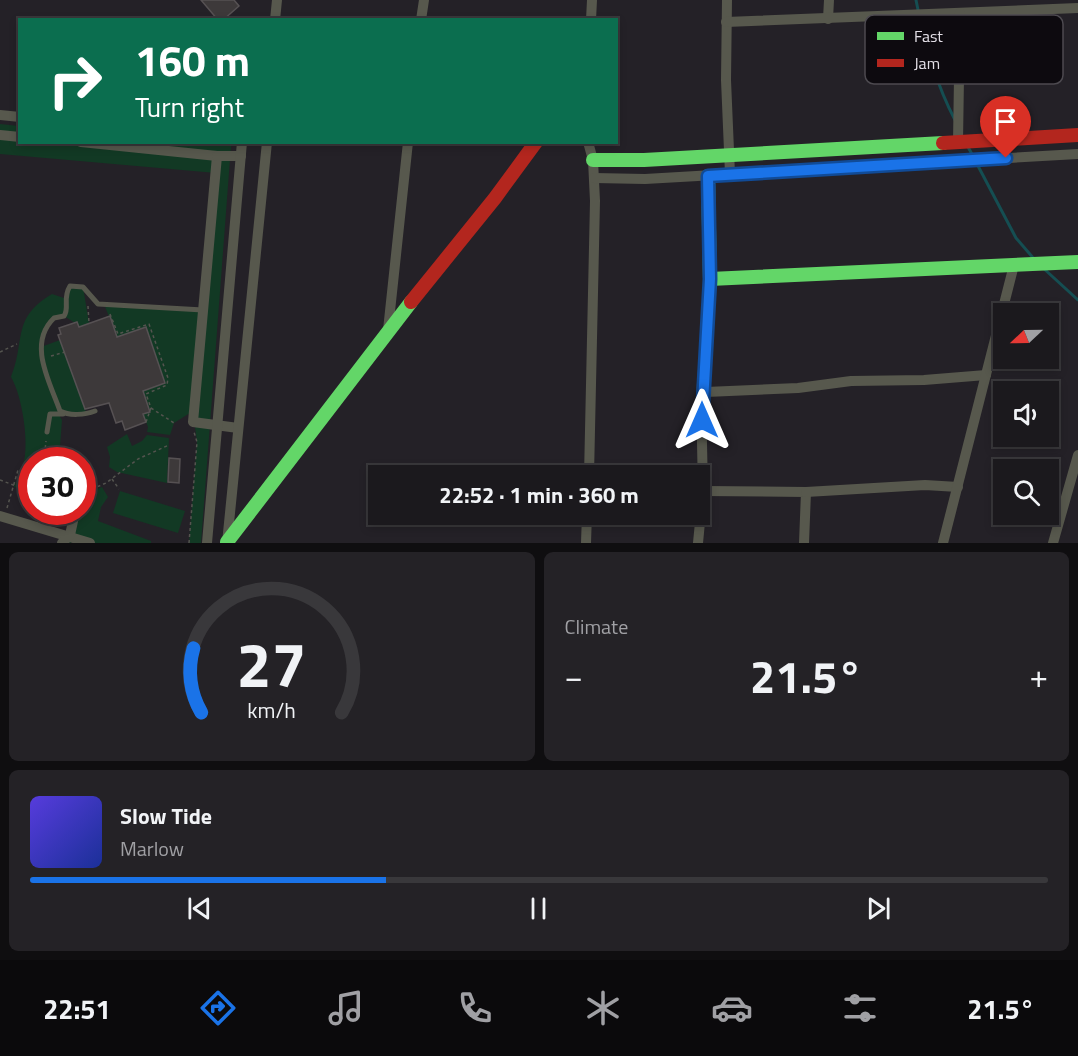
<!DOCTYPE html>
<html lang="en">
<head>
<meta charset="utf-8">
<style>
  body { margin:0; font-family:"Titillium Web",sans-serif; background:#242226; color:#f1f3f6; height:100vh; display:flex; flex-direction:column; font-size:22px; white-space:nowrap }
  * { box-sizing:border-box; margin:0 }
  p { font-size:20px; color:#a0a0a4 }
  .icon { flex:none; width:33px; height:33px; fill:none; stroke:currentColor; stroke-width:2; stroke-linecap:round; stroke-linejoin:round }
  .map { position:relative; height:543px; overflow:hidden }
  .side { display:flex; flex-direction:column; gap:9px; padding:9px; background:#0f0e10; flex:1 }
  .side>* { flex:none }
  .hud { position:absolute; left:18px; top:18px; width:600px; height:126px; border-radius:0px; box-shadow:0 3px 9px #0003,0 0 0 2px #39383b; background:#0b6e4f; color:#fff; overflow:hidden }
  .needle { width:39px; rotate:248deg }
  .controls { position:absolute; left:993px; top:303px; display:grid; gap:12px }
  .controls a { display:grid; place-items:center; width:66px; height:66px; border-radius:0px; background:#1b191d; box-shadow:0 3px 9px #0003,0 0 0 2px #39383b; font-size:30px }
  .speed { position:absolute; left:18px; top:447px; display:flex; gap:12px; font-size:30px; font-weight:700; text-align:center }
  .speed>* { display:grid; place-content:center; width:78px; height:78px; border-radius:50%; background:#1b191d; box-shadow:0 3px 9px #0003,0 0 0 2px #39383b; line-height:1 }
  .speed .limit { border:9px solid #d22; background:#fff; color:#111 }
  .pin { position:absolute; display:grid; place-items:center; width:51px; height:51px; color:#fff; margin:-62px -26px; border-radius:50% 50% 50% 0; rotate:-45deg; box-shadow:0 0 6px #0007 }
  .pin .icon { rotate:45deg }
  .me { position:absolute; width:66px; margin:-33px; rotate:0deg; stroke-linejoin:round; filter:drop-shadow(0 0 4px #0008) }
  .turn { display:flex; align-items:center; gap:21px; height:126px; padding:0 18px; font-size:27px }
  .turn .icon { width:78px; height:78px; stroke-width:2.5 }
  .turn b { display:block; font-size:42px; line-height:51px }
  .big { font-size:45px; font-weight:700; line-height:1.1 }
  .side .card { flex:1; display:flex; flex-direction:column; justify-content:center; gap:9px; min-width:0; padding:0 21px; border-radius:9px; background:#242226 }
  .side .dial { align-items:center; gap:0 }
  .dial svg { height:156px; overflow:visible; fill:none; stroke:#39383b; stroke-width:7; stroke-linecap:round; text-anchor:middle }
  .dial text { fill:#f1f3f6; stroke:none }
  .song { display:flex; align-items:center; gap:18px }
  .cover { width:72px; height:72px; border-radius:9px; background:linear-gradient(135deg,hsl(250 70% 55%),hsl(230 70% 35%)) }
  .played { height:6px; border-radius:3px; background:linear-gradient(90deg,#1a73e8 35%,#39383b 35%) }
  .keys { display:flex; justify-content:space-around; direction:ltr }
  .heat { display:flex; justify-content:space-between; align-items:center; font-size:33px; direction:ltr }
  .side .tiles { flex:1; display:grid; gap:9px; grid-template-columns:1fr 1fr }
  .card:last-child { grid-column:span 2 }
  .trip { position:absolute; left:368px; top:465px; width:342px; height:60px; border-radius:0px; background:#1b191d; box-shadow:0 3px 9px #0003,0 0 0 2px #39383b; font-weight:700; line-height:60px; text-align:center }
  .tab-bar { display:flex; height:96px; justify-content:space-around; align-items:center; background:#0b0a0c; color:#a0a0a4 }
  .tab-bar .icon { width:42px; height:42px }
  .tab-bar .selected { color:#1a73e8 }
  .tab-bar b { font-size:27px; color:#f1f3f6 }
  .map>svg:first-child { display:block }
  .green { fill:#123924 }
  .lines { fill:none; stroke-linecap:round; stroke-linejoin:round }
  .stream { stroke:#154e52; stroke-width:3 }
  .building { fill:#3d393a; stroke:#565153; stroke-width:1.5 }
  .path { stroke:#54544f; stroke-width:1.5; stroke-dasharray:3 3; stroke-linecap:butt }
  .lane { stroke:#57584d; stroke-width:5 }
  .street { stroke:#57584d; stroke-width:10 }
  .fast { stroke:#63d668; stroke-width:14 }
  .jam { stroke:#b3261e; stroke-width:14 }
  .route-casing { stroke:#114b97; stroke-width:15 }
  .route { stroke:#1a73e8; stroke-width:10 }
  .key { fill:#0d0a0f; stroke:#4d4a50; stroke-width:1.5 }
  .key-label { font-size:16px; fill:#e3dfe7 }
</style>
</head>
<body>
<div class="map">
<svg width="1078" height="543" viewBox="0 0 1078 543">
  <rect width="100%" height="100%" fill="#242127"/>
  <g class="green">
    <path d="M0,124L19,126L20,142H194L231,146L201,543H189L197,442L193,411L174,423L170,435L147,432L148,427L143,414L150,411L143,391L165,383L146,328L117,337L104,304L203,310L216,173L0,154Z"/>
    <path d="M70,286L83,287L89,323L80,326L64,316C46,320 45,331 41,347L60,340L86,412L59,415L62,420L59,460H32L31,492L14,487C17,479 20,472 23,465C30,445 22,395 11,377C26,340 11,318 52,294L64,298Z"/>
    <path d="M127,434L132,446L142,441L147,435L169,438L167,483L117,472L109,467L110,457L107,447Z"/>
    <path d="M102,487L108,497L101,507L98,521L151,541V543H90L70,536L71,543H62L75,512H82L83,495Z"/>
    <path d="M120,491L185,511L178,533L113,513Z"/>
  </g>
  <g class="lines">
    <g class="stream">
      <path d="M916,0C924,42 935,82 955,120"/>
      <path d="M967,145L974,158"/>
      <path d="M977,164L1016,238L1035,260"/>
      <path d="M1042,267L1078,300"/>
    </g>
  </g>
  <g class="building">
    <path d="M201,0H234L239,6L223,20H218Z"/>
    <path d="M110,316L117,337L146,327L165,383L143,391L150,412L143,414L146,422L125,430L122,421L116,423L109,403L85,409L58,335L61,334L59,328L77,322L79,327Z"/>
    <path d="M169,458L180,459L179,483L168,482Z"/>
  </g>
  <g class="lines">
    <g class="path">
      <path d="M88,306L89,323"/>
      <path d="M110,314L118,334L149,324L168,378L167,385L146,394L151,408L146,422"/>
      <path d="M0,352L17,344"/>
      <path d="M51,356L65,352"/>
      <path d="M151,408L174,423"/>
      <path d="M44,460L46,441"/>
      <path d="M112,479L119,489"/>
      <path d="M0,480L32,492"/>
      <path d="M92,489L106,483L138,459L169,445"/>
      <path d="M7,508L18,470"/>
      <path d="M189,543L197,442L194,432"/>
    </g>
    <g class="lane">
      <path d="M95,411C85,415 69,416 60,411C50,382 27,344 54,318L64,316C70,307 62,299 70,286L83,287L98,304L203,310"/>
      <path d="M47,432L50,414H63"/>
    </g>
    <g class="street">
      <path d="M727,0L726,80L730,174"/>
      <path d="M828,19L829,0"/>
      <path d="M275,20L277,0"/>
      <path d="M421,20L424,0"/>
      <path d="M591,20L592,0"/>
      <path d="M726,22L1078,8"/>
      <path d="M0,115L20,117"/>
      <path d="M0,135L20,137"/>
      <path d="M81,142L217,156L193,422L238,428"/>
      <path d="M588,142L593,160L595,201L589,476"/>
      <path d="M958,142L960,13"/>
      <path d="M217,156H241"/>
      <path d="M594,178L645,179L1078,154"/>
      <path d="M388,330L408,142"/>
      <path d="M701,396L706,392L798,388L851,381L924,380L986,375"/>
      <path d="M703,491L806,492L804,543"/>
      <path d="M806,492L925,485L958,487"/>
      <path d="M0,516L90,543"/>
      <path d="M62,543L70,535L75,512"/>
      <path d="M207,543L242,142"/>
      <path d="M227,543L267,142"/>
      <path d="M586,543L587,514"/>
      <path d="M698,543L703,491L701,396L710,279"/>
      <path d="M943,543L1014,265"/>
      <path d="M1053,543L1078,455"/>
    </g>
    <g class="fast">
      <path d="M593,160H644L943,143"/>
      <path d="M708,176L710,279L1078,262"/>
      <path d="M227,542L411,302"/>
    </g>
    <g class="jam">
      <path d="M943,143L1078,135"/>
      <path d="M411,302L495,198L536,142"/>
    </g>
  </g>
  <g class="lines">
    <defs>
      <path id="route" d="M702,420L710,279L708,176L1006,158"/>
    </defs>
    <use href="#route" class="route-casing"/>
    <use href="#route" class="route"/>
  </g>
  <rect x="865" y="15" width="198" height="69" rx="9" class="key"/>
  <rect x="877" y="32" width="27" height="8" fill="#63d668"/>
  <rect x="877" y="59" width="27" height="8" fill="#b3261e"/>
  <g class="key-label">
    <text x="914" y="42">Fast</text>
    <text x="914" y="69">Jam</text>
  </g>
</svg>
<div class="controls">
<a><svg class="needle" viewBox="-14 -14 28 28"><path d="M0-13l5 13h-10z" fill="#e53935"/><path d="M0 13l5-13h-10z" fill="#a0a0a4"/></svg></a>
<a><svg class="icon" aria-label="sound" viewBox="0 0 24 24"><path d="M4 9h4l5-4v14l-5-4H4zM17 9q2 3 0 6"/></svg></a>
<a><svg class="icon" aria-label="search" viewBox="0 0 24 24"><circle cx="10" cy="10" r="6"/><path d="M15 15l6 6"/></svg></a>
</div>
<div class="speed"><div class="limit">30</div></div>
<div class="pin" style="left:1006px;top:158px;background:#d93025"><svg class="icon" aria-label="arrive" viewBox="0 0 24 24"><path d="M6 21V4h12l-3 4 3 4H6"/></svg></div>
<svg class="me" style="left:702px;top:420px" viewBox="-20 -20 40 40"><path d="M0-17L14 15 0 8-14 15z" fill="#1a73e8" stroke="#fff" stroke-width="4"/></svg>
<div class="trip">22:52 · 1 min · 360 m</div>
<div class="hud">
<div class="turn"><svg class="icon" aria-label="right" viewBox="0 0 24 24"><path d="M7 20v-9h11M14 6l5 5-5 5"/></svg><div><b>160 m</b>Turn right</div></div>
</div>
</div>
<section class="side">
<div class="tiles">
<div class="card dial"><svg viewBox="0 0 100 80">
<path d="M14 69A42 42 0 1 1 86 69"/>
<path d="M14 69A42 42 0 0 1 10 36" stroke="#1a73e8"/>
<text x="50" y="56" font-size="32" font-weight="700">27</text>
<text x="50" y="72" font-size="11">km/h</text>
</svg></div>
<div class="card"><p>Climate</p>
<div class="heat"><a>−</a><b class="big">21.5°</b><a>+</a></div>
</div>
<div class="card">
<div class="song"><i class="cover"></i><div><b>Slow Tide</b><p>Marlow</p></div></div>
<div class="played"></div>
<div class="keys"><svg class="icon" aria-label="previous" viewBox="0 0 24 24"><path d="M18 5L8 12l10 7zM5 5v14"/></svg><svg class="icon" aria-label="pause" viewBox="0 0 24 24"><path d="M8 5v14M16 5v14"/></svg><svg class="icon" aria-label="next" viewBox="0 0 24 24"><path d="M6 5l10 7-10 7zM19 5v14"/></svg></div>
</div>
</div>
</section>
<nav class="tab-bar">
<b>22:51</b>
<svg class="icon selected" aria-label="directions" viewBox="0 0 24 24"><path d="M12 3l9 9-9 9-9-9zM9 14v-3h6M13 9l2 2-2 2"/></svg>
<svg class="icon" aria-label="music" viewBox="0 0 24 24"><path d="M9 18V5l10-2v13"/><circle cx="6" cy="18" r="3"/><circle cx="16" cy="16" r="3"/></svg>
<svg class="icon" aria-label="phone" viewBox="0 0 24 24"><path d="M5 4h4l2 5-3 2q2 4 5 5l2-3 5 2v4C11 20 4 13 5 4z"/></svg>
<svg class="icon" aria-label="climate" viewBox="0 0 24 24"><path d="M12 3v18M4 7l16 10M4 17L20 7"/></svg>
<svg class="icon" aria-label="car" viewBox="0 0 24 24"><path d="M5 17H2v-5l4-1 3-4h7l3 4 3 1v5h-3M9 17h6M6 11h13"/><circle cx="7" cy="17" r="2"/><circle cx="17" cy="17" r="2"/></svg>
<svg class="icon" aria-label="filters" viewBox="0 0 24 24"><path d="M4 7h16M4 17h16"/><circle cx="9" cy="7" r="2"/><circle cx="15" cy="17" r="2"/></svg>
<b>21.5°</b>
</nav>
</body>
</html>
